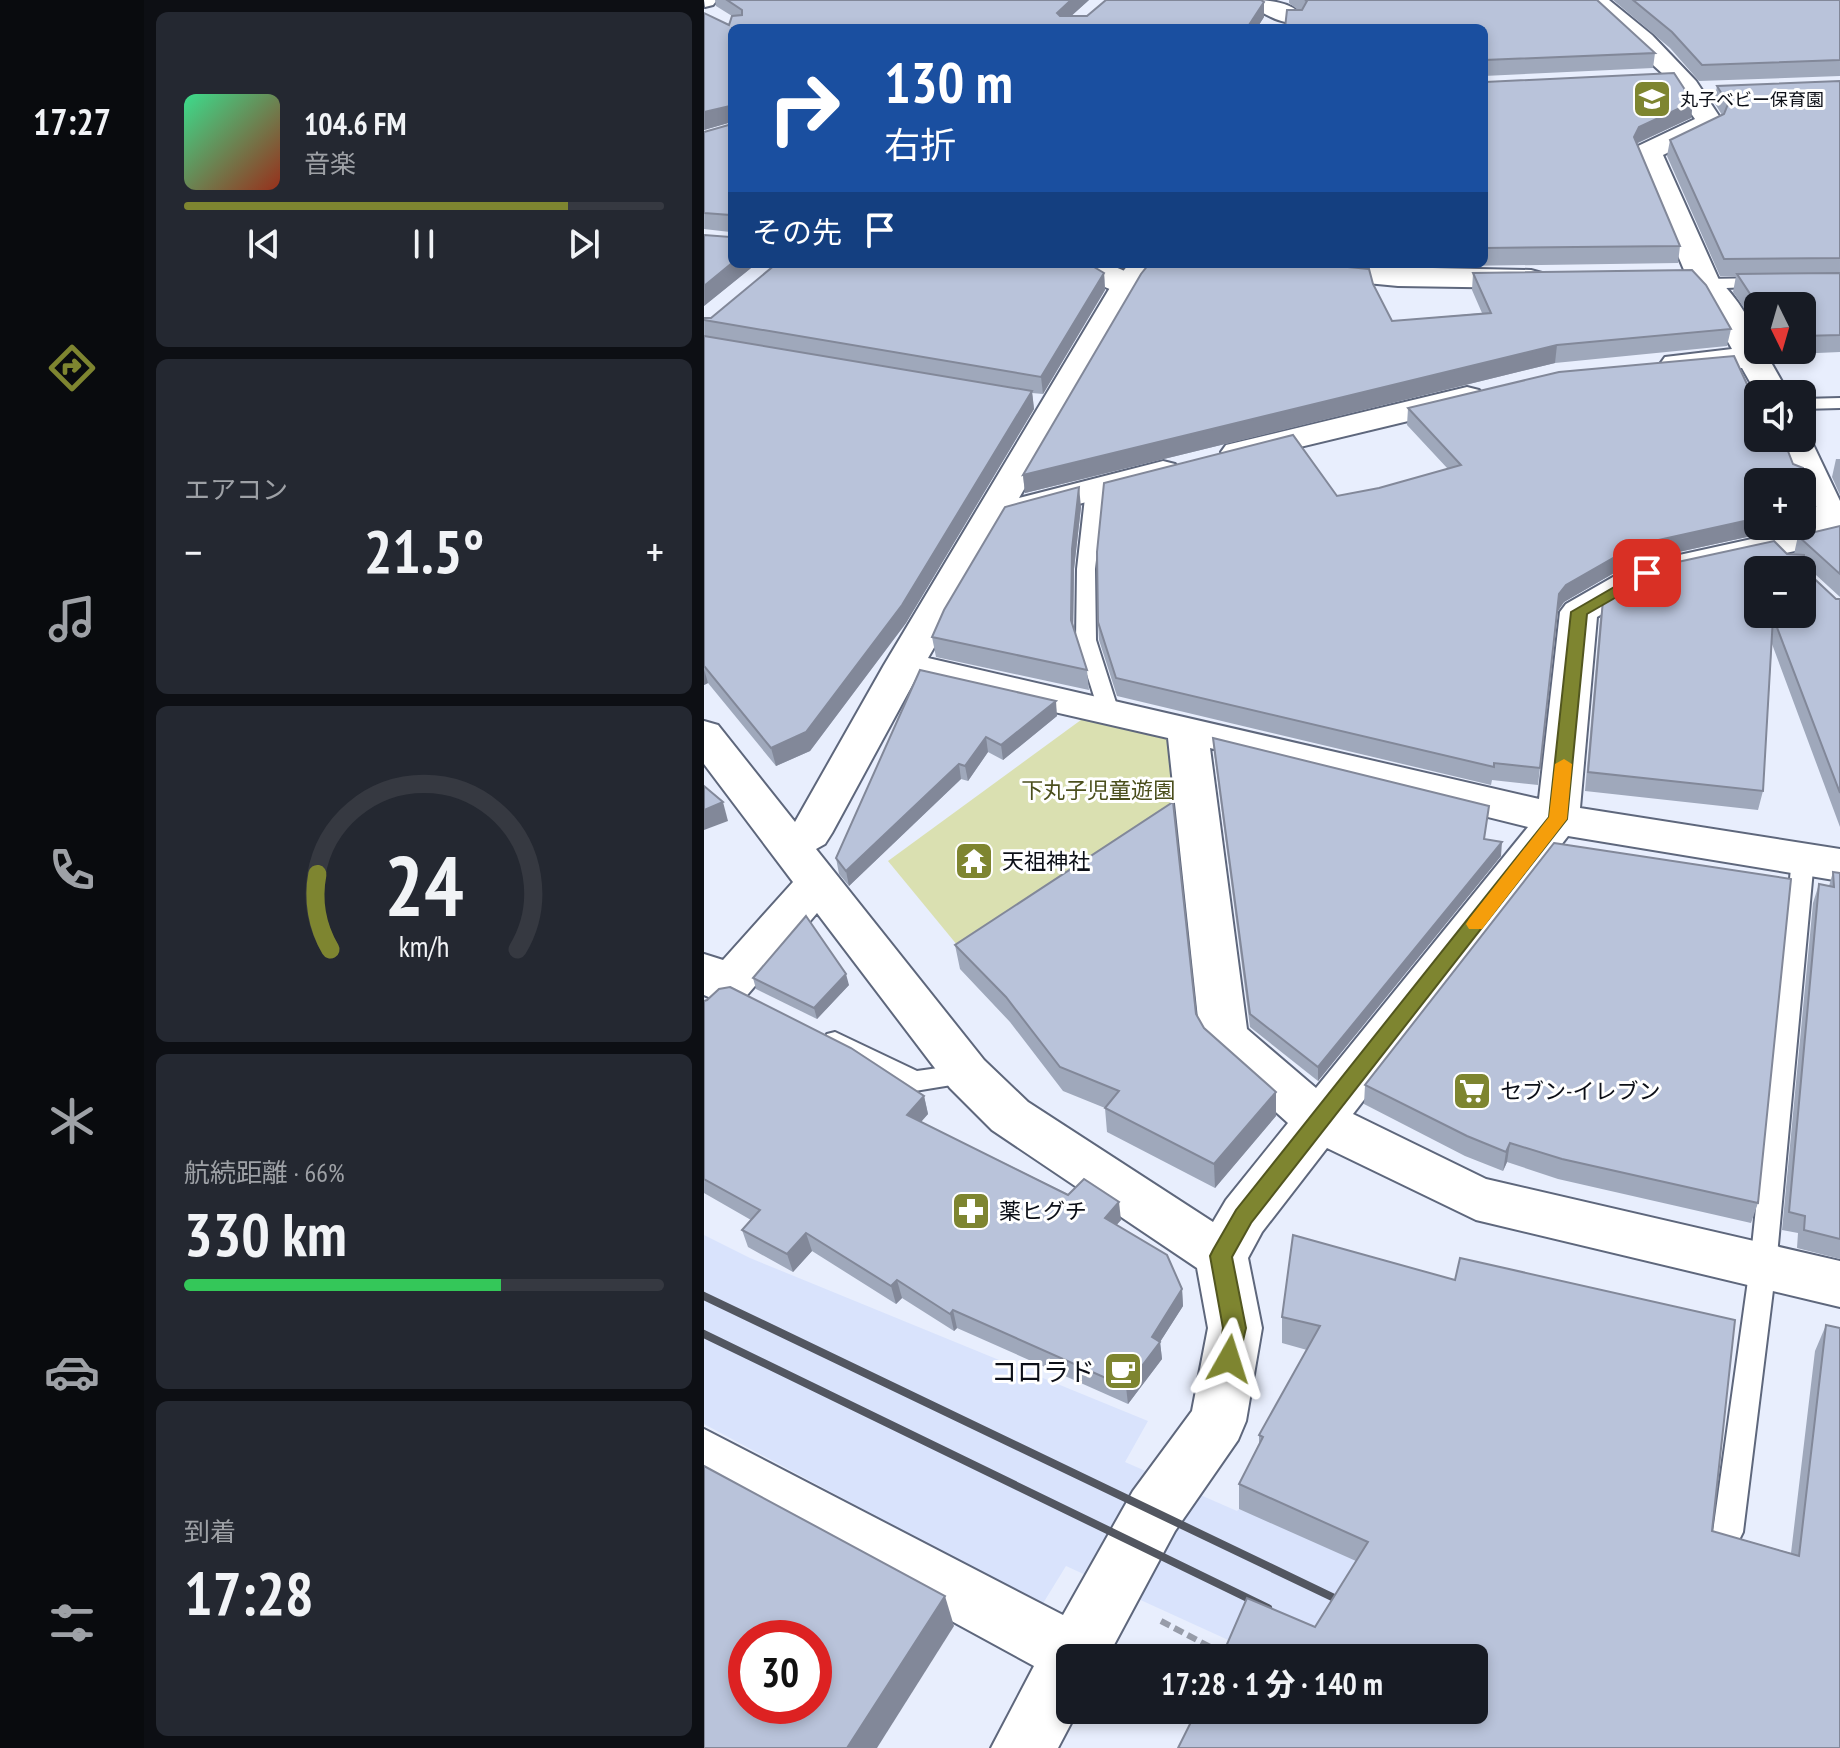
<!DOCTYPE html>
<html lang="ja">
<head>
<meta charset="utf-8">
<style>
  body { margin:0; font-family:"PT Sans Narrow","Noto Sans JP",sans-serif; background:#242831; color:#f1f3f6; height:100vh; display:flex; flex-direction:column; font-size:30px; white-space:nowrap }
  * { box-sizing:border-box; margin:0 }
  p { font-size:26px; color:#9ea1a6 }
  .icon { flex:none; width:44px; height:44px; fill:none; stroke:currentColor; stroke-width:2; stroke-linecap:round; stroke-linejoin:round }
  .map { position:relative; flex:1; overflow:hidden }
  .details { display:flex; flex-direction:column; gap:12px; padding:12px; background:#0d0f14; width:560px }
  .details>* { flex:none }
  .banner { position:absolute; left:24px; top:24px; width:760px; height:244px; border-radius:12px; box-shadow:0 4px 12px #0003; background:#1a4fa0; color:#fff; overflow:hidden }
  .needle { width:52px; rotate:175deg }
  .tools { position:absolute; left:1040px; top:292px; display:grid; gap:16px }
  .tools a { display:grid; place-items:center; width:72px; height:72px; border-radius:12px; background:#171b24; box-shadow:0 4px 12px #0003; font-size:40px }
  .speed { position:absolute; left:24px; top:1620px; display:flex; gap:16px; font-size:40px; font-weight:700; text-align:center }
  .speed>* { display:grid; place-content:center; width:104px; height:104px; border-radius:50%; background:#171b24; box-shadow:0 4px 12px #0003; line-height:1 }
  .speed .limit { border:12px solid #d22; background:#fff; color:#111 }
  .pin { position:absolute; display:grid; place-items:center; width:68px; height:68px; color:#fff; margin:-34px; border-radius:16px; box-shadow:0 4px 12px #0006 }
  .me { position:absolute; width:88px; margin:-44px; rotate:6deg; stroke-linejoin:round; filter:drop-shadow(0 0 6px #0008) }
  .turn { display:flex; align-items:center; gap:28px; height:168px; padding:0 24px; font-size:36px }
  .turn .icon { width:104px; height:104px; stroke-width:2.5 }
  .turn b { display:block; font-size:56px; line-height:68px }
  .then { display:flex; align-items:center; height:76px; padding:0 24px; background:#0003; gap:16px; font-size:30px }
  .big { font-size:60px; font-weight:800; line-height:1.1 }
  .details .tile { flex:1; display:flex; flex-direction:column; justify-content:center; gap:12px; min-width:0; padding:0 28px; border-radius:12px; background:#242831 }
  .details .dial { align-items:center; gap:0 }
  .dial svg { height:208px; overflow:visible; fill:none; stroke:#363941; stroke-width:7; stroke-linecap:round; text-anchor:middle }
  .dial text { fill:#f1f3f6; stroke:none }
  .song { display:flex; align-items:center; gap:24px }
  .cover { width:96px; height:96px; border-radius:12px; background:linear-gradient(135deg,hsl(150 70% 55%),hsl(10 70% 35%)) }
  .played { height:8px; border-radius:4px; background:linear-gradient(90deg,#7e8530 80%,#363941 80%) }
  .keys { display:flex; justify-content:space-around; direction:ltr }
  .heat { display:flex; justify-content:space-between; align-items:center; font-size:44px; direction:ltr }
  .charge { height:12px; border-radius:6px; background:linear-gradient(90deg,#34c759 66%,#363941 0) }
  .trip { position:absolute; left:352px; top:1644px; width:432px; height:80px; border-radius:12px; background:#171b24; box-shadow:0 4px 12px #0003; font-weight:800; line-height:80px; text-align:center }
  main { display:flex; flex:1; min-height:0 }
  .tab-bar { display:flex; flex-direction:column; width:144px; justify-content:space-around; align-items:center; background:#090b0e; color:#9ea1a6 }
  .tab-bar .icon { width:56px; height:56px }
  .tab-bar .on { color:#7e8530 }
  .tab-bar b { font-size:36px; color:#f1f3f6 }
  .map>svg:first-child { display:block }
  .built { fill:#d9e3fc }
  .green { fill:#dae0b1 }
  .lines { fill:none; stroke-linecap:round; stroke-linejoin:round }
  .lane-casing { stroke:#5e677c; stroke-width:4 }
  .street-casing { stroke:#5e677c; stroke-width:4 }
  .secondary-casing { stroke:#5e677c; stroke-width:4 }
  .path { stroke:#979ca9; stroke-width:6; stroke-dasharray:10 5; stroke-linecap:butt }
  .lane { fill:#fff; fill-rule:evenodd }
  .street { fill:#fff; fill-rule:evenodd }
  .secondary { fill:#fff; fill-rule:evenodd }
  .rail { stroke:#525660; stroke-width:8 }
  .wall { fill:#9fa8bb }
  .shaded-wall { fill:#828899 }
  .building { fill:#b9c3da; stroke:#828899; stroke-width:2; fill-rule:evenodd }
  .route { fill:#7e8530; stroke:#52561f; stroke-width:2 }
  .slow { fill:#f59e0b }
  .labels { text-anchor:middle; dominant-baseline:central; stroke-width:6; stroke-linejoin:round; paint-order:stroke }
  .far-poi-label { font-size:18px; fill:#0c0f17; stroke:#fff; text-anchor:start }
  .park-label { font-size:22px; fill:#4b4f1d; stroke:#fff }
  .poi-label { font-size:22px; fill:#0c0f17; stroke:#fff; text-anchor:start }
  .near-poi-label { font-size:26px; fill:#0c0f17; stroke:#fff; text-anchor:end }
</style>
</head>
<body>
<main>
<nav class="tab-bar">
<b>17:27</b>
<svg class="icon on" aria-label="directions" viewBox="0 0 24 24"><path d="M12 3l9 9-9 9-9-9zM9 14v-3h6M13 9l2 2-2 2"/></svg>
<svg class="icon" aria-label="music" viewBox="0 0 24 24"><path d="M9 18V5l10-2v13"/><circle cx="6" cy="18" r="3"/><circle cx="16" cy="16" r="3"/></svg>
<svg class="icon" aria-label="phone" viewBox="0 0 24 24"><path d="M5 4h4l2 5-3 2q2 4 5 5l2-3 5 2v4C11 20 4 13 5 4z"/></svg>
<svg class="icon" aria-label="climate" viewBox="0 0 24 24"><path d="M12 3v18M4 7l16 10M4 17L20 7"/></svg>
<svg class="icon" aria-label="car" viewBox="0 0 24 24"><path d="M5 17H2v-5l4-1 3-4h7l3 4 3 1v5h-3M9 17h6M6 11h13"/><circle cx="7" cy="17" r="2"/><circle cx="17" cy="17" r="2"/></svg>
<svg class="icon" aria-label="filters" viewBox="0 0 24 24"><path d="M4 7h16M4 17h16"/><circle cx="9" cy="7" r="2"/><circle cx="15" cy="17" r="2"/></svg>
</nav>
<section class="details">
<div class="tile">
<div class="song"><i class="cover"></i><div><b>104.6 FM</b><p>音楽</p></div></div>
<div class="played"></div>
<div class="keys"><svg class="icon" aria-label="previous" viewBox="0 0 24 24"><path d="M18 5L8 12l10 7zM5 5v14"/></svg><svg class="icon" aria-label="pause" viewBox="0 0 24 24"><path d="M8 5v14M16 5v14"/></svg><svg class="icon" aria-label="next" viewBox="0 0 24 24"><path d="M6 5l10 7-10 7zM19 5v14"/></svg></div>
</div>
<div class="tile"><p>エアコン</p>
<div class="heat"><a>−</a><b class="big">21.5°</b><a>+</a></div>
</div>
<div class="tile dial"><svg viewBox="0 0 100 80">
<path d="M14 69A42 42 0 1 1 86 69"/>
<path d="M14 69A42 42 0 0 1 9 40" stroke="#7e8530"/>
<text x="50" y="56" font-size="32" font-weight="700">24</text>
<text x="50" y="72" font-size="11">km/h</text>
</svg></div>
<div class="tile"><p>航続距離 · 66%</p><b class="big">330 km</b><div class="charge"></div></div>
<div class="tile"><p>到着</p><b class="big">17:28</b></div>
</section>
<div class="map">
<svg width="1136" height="1748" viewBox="0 0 1136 1748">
  <rect width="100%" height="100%" fill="#e8eefd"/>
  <path class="built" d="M0,1235L46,1258L444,1421L421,1462L533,1511L535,1509L858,1607L770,1710V1658L533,1644L362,1566L338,1605L0,1424Z"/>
  <path class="green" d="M381,717L471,737L477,814L263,957L184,861Z"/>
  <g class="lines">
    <defs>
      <g id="lane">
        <path d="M1060,278L1068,283L1065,286L1001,289L993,284L1001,279Z"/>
        <path d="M1136,398V408L1098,409V399Z"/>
        <path d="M391,484L400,489L391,569L392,640L415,712L405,719L395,712L372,640L373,569L382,489Z"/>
        <path d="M1099,851L1107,853L1110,859L1072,1266L1039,1532L1034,1542L1024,1546L1014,1542L1009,1532L1046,1266L1088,859L1091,853Z"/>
        <path d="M131,1032L213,1071L263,1064L272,1067L275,1074L272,1081L211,1091L123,1048L119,1041L123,1034Z"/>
      </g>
      <g id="street">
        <path d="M0,0H13L9,5L1,7Z"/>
        <path d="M541,0C562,0 586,0 600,17L597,22C579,27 560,13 545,5Z"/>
        <path d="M878,0H905L948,35L992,81L1019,122L1015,128L959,155L1015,280C1031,296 1054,327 1054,350H1060L1085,394L1054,396L1038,368L972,374L961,371L956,364L961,357L1028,349L1001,301L986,284L930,152L934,146L991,119L960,75Z"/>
        <path d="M425,264H456L435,290L315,498L459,461L471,464L476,471L471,478L301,524L224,658L835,799L856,612L862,604L930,565L1111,525L1098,496V482H1092L1072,438H1098V430L1106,438L1136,501V541L955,581L893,617L876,808L1136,849V881L864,836L649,1114L782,1179L1136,1261V1307L772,1220L623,1148L558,1232L544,1258L558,1328L542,1421L534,1440L471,1531L403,1658H366V1710H374L354,1748H287L330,1666L0,1486V1429L359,1615L429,1491L488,1411L504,1328L493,1268L288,1130L246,1088L113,913L39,1000L23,1005L0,995V954L19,960L89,882L0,764V721L14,725L91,822L180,665L407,286ZM211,680L464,738L496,1037L503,1050L584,1123L522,1200L509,1222L324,1102L280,1060L112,849L121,844L128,833ZM506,748L824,827L612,1088L543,1029Z"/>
        <path d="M543,264L827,270L838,273L842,279L838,285L827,288L694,286L558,273L547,270Z"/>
        <path d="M763,387L775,390L780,397L775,404L534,462L522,459L517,452L522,445Z"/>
      </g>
      <path id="secondary" d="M372,264C397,264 421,263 437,286L433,292C413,297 384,281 372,264Z"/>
    </defs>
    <use href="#lane" class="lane-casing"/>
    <use href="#street" class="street-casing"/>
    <use href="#secondary" class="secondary-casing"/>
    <path class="path" d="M457,1621L527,1658"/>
    <use href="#lane" class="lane"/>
    <use href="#street" class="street"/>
    <use href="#secondary" class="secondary"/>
    <g class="rail">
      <path d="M0,1296L649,1607"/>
      <path d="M0,1334L564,1608"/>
    </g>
  </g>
  <g class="wall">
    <path d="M11,0H385L367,16H383L402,0H557L560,2V17L553,28H28V264H52L0,306V235L26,237V232L0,229V132L28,124L27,122L0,130V13L25,25L28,16L12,6Z"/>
    <path d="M585,0H893L951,53L949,68L780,76V28L594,10L585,3Z"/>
    <path d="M909,0H1136V76L995,81L966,48Z"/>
    <path d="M780,81L781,82L989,102L987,118L932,144L976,246L974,263L757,266L756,264H780Z"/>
    <path d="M1136,81V352L1066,355L1063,350H1098V306H1054V338L1049,321L1029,292L1032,276H1016L963,156L966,140L1018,115L1010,102L1013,86Z"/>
    <path d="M400,273L401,290L339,394L328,393L330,409L202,623L106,751L72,766L4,683L0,685V320Z"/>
    <path d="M769,273L1027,329L1023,346L851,363L321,493L319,475L669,284L688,321L778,313L768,290Z"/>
    <path d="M704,408L1054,438L1089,464L1099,480L1111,506L1107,523L1098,525V482L1054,526H1093L929,562L860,602L854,611L834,785L788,780L787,785L413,696L395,640L394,622L633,496L675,488L744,469L703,425Z"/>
    <path d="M1132,459H1136V495L1128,477Z"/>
    <path d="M377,507L370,569L369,627L383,670L385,690L232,657L228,637Z"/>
    <path d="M1136,526V597L1100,564L1101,570L1132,599H1136V827L1068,644L1059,791L1054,810L881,791L896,619L899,600L1083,554H1090L1094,536Z"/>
    <path d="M216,670L353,716L299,760L284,752L264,781L257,779L145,886L135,874L132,858Z"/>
    <path d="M509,738L780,839L797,856L614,1081L546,1027L510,752Z"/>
    <path d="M1129,872L1136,873V1259L1093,1248L1094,1233L1078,1230L1109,903L1115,884L1125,886Z"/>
    <path d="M251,945L492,1014L500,1028L572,1116L511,1188L403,1132L401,1108L359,1091L306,1022L256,969Z"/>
    <path d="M49,978L145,985L113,1019L52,989Z"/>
    <path d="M0,1001L220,1096L224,1114L217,1122L417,1220L412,1225L478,1289L479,1306L456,1342L458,1359L424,1404L253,1328L250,1331L198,1298L192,1304L108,1251L89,1272L44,1247L38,1230L47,1220L0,1193Z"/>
    <path d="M661,1085L1054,1203L1047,1223L854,1179L803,1162L799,1171L761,1156L660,1104Z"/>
    <path d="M589,1235L1008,1531L1087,1553L1111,1351L1122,1325L1136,1748L611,1627L652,1561L535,1509V1484L555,1444V1435L603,1350L578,1343V1317Z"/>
  </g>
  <g class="shaded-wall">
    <path d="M367,0H385L354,28L353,13Z"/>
    <path d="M560,2V17L553,28H543Z"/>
    <path d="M989,102L987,118L933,143L930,137L935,127Z"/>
    <path d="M26,106L28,122L0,130V112Z"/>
    <path d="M28,264H52L0,306V286Z"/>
    <path d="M400,273L401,290L339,394L337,377Z"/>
    <path d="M853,345L851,363L321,493L319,475Z"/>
    <path d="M328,391L330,409L202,623L106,751L72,766L67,748Z"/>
    <path d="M375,487L377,507L370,569L369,640L367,620L368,549Z"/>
    <path d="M1111,506L1107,523L1098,525V509Z"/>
    <path d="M1054,518V526H1093L929,562L860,602L853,612L855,594L862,585L932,545Z"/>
    <path d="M0,669L4,683L0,685Z"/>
    <path d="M352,701L353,716L299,760L297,745Z"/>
    <path d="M282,737L284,752L264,781L261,766Z"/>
    <path d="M255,764L257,779L145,886L142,871Z"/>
    <path d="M19,802L24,821L0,830V810Z"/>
    <path d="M798,842L797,856L614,1081V1067Z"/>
    <path d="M142,974L145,985L113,1019L110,1008Z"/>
    <path d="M572,1092V1116L511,1188L510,1164Z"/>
    <path d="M220,1096L224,1114L207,1133L203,1115Z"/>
    <path d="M806,1143L803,1162L799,1171L802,1152Z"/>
    <path d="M415,1202L417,1220L403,1236L401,1218Z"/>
    <path d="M102,1233L108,1251L89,1272L83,1254Z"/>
    <path d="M193,1280L198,1298L192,1304L187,1286Z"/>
    <path d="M478,1289L479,1306L456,1342L458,1359L424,1404L422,1387L448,1337Z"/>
    <path d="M249,1310L253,1328L250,1331L246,1314Z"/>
    <path d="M241,1596L250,1626L173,1748H143Z"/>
  </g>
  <g class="building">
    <path d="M23,0H367L353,13L356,16H383L402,0H557L560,2L543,28H28V263L0,286V235L26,237V215L0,213V132L28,124L26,106L0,112V13L25,25L28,16L38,15V10Z"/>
    <path d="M601,0H893L951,53L781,60L780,68V28H581L583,10H598L603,1Z"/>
    <path d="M929,0H1136V60L998,65L968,32Z"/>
    <path d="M970,73L989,102L935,127L930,137L976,246L780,248V81L781,82Z"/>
    <path d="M1136,81V258L1020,259L966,140L1020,114L1024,104L1013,86Z"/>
    <path d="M72,264H385L400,273L337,377L0,320V318H7Z"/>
    <path d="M445,264H612L665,269L669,284L688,321L787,313L769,273L988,270L1002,285L1027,329L853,345L319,475L437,274Z"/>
    <path d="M1136,273V335L1098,336V306H1054V309L1052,303L1033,274Z"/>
    <path d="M0,336L328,391L198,605L102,732L67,748L0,666Z"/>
    <path d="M1030,356L1054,408V438H1073L1082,446L1089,464L1099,468V480L1111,506L1098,509V482H1054V518L932,545L862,585L855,594L836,768L790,763V767L412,678L394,622L393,552L400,483L589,435L633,496L675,488L757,465L704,408L855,372Z"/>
    <path d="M375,487L368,549L367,620L383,670L228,637L240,610L301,507Z"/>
    <path d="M1136,526V574L1094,536Z"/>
    <path d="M1070,541L1083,554L1100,555L1101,570L1132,599H1136V793L1069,617L1059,791L884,772L899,600L960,565ZM1054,570H1098V614H1054Z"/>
    <path d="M216,670L352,701L297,745L282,737L261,766L255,764L142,871L132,858Z"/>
    <path d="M509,738L785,806L780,839L798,842L614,1067L546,1014Z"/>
    <path d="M0,786L19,802L0,810Z"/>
    <path d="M469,802L492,1014L500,1028L572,1092L510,1164L401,1108L415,1091L356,1067L302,997L251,945Z"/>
    <path d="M850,843L1087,879L1054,1203L858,1159L806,1143L802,1152L763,1136L661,1085Z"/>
    <path d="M1129,872L1136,873V1239L1100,1230L1101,1216L1085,1212L1115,884L1130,887Z"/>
    <path d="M102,916L142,974L110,1008L49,978Z"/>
    <path d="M26,987L147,1048L220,1096L203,1115L364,1195L380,1179L415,1202L401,1218L463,1255L478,1289L448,1337L456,1342L422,1387L249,1310L246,1314L193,1280L187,1286L102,1233L83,1254L38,1230L56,1210L0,1179V1001L3,1000L15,989Z"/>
    <path d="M589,1235L751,1280L756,1258L1031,1320L1008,1531L1095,1556L1122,1325L1136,1328V1748H474L493,1710H770V1658H517L543,1598L611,1627L664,1542L535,1484L559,1437L555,1435L616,1326L578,1317Z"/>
    <path d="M0,1466L241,1596L143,1748H0ZM42,1638H110V1706H42Z"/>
  </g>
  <path class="route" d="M943,568L949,570V576L883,614L863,819L547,1223L528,1257L542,1328L533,1366L525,1369L517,1366L514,1359L519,1328L506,1256L509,1250L532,1210L845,817L867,612Z"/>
  <path class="slow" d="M860,759L868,764L863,819L778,929H765L762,924L765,919L845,817L851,764Z"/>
  <defs>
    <symbol id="school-square" viewBox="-11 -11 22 22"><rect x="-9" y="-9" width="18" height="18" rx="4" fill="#7e8530" stroke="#fff"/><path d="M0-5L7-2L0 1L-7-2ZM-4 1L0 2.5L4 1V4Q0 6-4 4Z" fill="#fff"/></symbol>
    <symbol id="temple-square" viewBox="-11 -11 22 22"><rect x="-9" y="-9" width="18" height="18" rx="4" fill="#7e8530" stroke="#fff"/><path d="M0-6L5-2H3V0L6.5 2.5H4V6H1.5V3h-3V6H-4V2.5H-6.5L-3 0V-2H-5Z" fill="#fff"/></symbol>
    <symbol id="supermarket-square" viewBox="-11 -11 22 22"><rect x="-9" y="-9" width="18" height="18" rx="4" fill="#7e8530" stroke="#fff"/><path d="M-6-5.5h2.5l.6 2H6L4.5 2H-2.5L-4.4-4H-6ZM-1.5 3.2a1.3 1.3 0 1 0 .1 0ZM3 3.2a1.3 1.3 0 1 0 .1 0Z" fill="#fff"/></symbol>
    <symbol id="pharmacy-square" viewBox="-11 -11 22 22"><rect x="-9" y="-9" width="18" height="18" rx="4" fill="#7e8530" stroke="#fff"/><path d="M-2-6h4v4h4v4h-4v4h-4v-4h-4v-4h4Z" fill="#fff"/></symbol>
    <symbol id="cafe-square" viewBox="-11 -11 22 22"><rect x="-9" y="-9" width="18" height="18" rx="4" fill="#7e8530" stroke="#fff"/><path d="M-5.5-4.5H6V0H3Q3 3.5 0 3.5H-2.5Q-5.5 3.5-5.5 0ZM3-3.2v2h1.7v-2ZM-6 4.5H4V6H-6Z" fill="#fff"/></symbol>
  </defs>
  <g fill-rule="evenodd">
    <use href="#school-square" x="926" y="77" width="44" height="44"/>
    <use href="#temple-square" x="248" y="839" width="44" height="44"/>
    <use href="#supermarket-square" x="746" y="1069" width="44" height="44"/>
    <use href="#pharmacy-square" x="245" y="1189" width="44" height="44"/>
    <use href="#cafe-square" x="397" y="1349" width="44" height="44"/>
  </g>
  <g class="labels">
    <g class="far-poi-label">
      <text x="976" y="99">丸子ベビー保育園</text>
    </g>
    <g class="park-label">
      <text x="394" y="790">下丸子児童遊園</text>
    </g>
    <g class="poi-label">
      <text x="298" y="861">天祖神社</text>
      <text x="796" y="1091">セブン-イレブン</text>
      <text x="295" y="1211">薬ヒグチ</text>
    </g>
    <g class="near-poi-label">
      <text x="391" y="1371">コロラド</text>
    </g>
  </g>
</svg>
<div class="tools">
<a><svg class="needle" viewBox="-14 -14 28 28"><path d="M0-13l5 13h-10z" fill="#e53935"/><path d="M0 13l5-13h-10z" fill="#9ea1a6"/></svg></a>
<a><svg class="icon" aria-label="sound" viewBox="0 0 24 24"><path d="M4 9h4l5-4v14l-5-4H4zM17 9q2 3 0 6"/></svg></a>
<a>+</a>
<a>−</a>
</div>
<div class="speed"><div class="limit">30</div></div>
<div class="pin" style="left:943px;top:573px;background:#d93025"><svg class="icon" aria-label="arrive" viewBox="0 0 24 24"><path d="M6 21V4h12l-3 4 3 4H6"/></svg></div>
<svg class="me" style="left:525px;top:1359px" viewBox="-20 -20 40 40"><path d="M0-17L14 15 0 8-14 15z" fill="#7e8530" stroke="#fff" stroke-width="4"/></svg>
<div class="trip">17:28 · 1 分 · 140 m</div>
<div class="banner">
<div class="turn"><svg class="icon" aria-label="right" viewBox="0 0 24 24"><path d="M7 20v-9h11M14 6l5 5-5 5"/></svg><div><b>130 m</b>右折</div></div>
<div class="then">その先<svg class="icon" aria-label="arrive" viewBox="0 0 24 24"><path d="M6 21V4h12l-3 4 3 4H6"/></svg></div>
</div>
</div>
</main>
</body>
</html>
